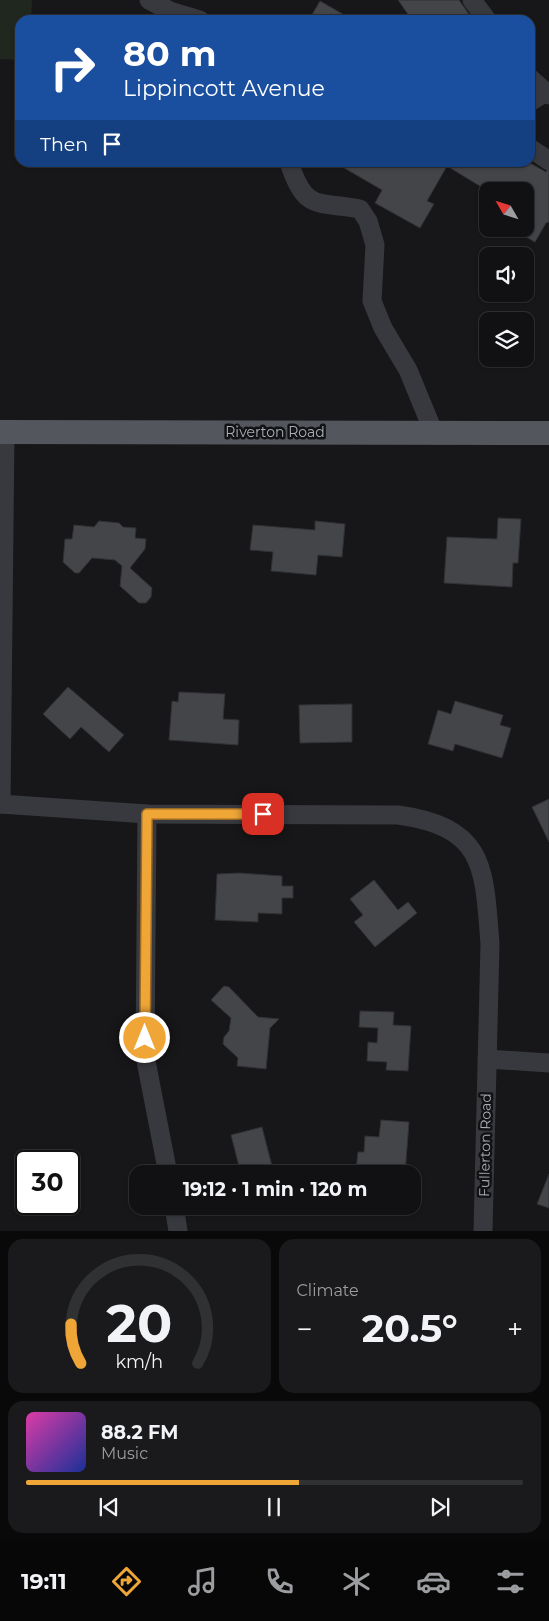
<!DOCTYPE html>
<html lang="en">
<head>
<meta charset="utf-8">
<style>
  body { margin:0; font-family:Montserrat,sans-serif; background:#1a1a1c; color:#f1f3f6; height:100vh; display:flex; flex-direction:column; font-size:19px; white-space:nowrap }
  * { box-sizing:border-box; margin:0 }
  p { font-size:16px; color:#9c9da0 }
  .icon { flex:none; width:28px; height:28px; fill:none; stroke:currentColor; stroke-width:2; stroke-linecap:round; stroke-linejoin:round }
  .map { position:relative; height:1231px; overflow:hidden }
  .panel { display:flex; flex-direction:column; gap:8px; padding:8px; background:#09090a; flex:1 }
  .panel>* { flex:none }
  .top-card { position:absolute; left:15px; top:15px; width:520px; height:152px; border-radius:15px; box-shadow:0 1px 4px #0004,0 0 0 1px #303133; background:#1a4fa0; color:#fff; overflow:hidden }
  .needle { width:32px; rotate:309deg }
  .fabs { position:absolute; left:479px; top:182px; display:grid; gap:10px }
  .fabs a { display:grid; place-items:center; width:55px; height:55px; border-radius:10px; background:#111113; box-shadow:0 1px 4px #0004,0 0 0 1px #303133; font-size:25px }
  .speed { position:absolute; left:15px; top:1150px; display:flex; gap:10px; font-size:25px; font-weight:700; text-align:center }
  .speed>* { display:grid; place-content:center; width:65px; height:65px; border-radius:50%; background:#111113; box-shadow:0 1px 4px #0004,0 0 0 1px #303133; line-height:1 }
  .speed .limit { border:2px solid #111; border-radius:8px; background:#fff; color:#111 }
  .pin { position:absolute; display:grid; place-items:center; width:42px; height:42px; color:#fff; margin:-21px; border-radius:10px; box-shadow:0 2px 8px #0006 }
  .me { position:absolute; width:55px; margin:-28px; rotate:0deg; stroke-linejoin:round; filter:drop-shadow(0 0 4px #0008) }
  .turn { display:flex; align-items:center; gap:18px; height:105px; padding:0 25px; font-size:22px }
  .turn .icon { width:65px; height:65px; stroke-width:2.5 }
  .turn b { display:block; font-size:35px; line-height:42px }
  .then { display:flex; align-items:center; height:48px; padding:0 25px; background:#0003; gap:10px; font-size:19px }
  .big { font-size:38px; font-weight:700; line-height:1.1 }
  .panel .tile { flex:1; display:flex; flex-direction:column; justify-content:center; gap:8px; min-width:0; padding:0 18px; border-radius:15px; background:#1a1a1c }
  .panel .dial { align-items:center; gap:0 }
  .dial svg { height:130px; overflow:visible; fill:none; stroke:#303133; stroke-width:7; stroke-linecap:round; text-anchor:middle }
  .dial text { fill:#f1f3f6; stroke:none }
  .song { display:flex; align-items:center; gap:15px }
  .cover { width:60px; height:60px; border-radius:8px; background:linear-gradient(135deg,hsl(320 70% 55%),hsl(230 70% 35%)) }
  .played { height:5px; border-radius:2px; background:linear-gradient(90deg,#f0a637 55%,#303133 55%) }
  .keys { display:flex; justify-content:space-around; direction:ltr }
  .heat { display:flex; justify-content:space-between; align-items:center; font-size:28px; direction:ltr }
  .panel .tiles { flex:1; display:grid; gap:8px; grid-template-columns:1fr 1fr }
  .tile:last-child { grid-column:span 2 }
  .trip { position:absolute; left:129px; top:1165px; width:292px; height:50px; border-radius:15px; background:#111113; box-shadow:0 1px 4px #0004,0 0 0 1px #303133; font-weight:700; line-height:50px; text-align:center }
  .tabs { display:flex; height:80px; justify-content:space-around; align-items:center; background:#070708; color:#9c9da0 }
  .tabs .icon { width:35px; height:35px }
  .tabs .selected { color:#f0a637 }
  .tabs b { font-size:22px; color:#f1f3f6 }
  .map>svg:first-child { display:block }
  .green { fill:#1f271f }
  .building { fill:#434549; stroke:#313135 }
  .lines { fill:none; stroke-linecap:round; stroke-linejoin:round }
  .minor { stroke:#38393e; stroke-width:19 }
  .major { stroke:#54565d; stroke-width:24 }
  .route-casing { stroke:#9c6c24; stroke-width:12 }
  .route { stroke:#f0a637; stroke-width:9 }
  .labels { text-anchor:middle; dominant-baseline:central; stroke-width:5; stroke-linejoin:round; paint-order:stroke }
  .street-label { font-size:14px; fill:#a9afb8; stroke:#121214 }
</style>
</head>
<body>
<div class="map">
<svg width="549" height="1231" viewBox="0 0 549 1231">
  <rect width="100%" height="100%" fill="#171719"/>
  <path class="green" d="M0,0H32L31,20H20V60L0,59Z"/>
  <g class="building">
    <path d="M398,0H459L473,20H412Z"/>
    <path d="M320,1L353,20H309Z"/>
    <path d="M334,162H454L457,164L458,162H528L546,172L549,167V222L546,223L535,242L512,229H525V191H488L447,166L427,201L434,204L420,228L375,203L382,190Z"/>
    <path d="M498,518L521,519L518,563H513L512,587L444,583L447,537L497,539Z"/>
    <path d="M99,521L119,523L123,527L136,528L135,538L146,539L145,549L130,568L152,588L151,597L146,603H139L120,586L122,566L115,560L92,558L79,573H75L63,562L65,539H72L74,525L94,527Z"/>
    <path d="M315,521L345,524L342,557L318,555L316,575L271,571L273,552L250,550L253,525L315,530Z"/>
    <path d="M68,687L124,735L109,752L81,727L70,739L43,714Z"/>
    <path d="M179,692L225,694L223,719L239,720L238,745L169,740L172,701L178,702Z"/>
    <path d="M455,701L503,715L500,725L511,728L502,758L455,744L453,751L428,744L438,710L451,714Z"/>
    <path d="M352,704V742L300,743L299,705Z"/>
    <path d="M549,799V842L532,807Z"/>
    <path d="M239,873L282,876V886H293V898H282V914L258,913V922L215,920L217,874Z"/>
    <path d="M374,880L398,910L408,902L417,913L375,947L354,922L363,915L350,899Z"/>
    <path d="M224,986L229,987L258,1017L279,1019L270,1028L266,1069L237,1066L238,1058L223,1044L224,1037L229,1031L231,1018L211,1000Z"/>
    <path d="M360,1011L394,1012L393,1025L411,1026L408,1071L386,1070L387,1062L367,1061L368,1042L377,1043L378,1028L359,1027Z"/>
    <path d="M381,1120L409,1122L405,1174H375V1171L356,1170L358,1152H364L365,1136L379,1137Z"/>
    <path d="M262,1127L274,1174H241L231,1135Z"/>
    <path d="M549,1174V1208L537,1204Z"/>
  </g>
  <g class="lines">
    <g class="minor">
      <path d="M149,0L170,11L200,20"/>
      <path d="M472,0L487,20"/>
      <path d="M530,78L549,95"/>
      <path d="M530,102L546,92"/>
      <path d="M530,148L549,161"/>
      <path d="M289,162C305,212 317,201 360,209L368,221L375,245L372,301L383,328L408,370L434,433"/>
      <path d="M0,804L147,814L398,815C486,827 484,868 490,944L483,1231"/>
      <path d="M1,804L5,432"/>
      <path d="M147,814L145,1056L168,1174"/>
      <path d="M487,1059L549,1063"/>
      <path d="M174,1206L178,1231"/>
    </g>
    <path class="major" d="M0,432L549,433"/>
  </g>
  <g class="lines">
    <defs>
      <path id="route" d="M145,1038L147,814H263"/>
    </defs>
    <use href="#route" class="route-casing"/>
    <use href="#route" class="route"/>
  </g>
  <g class="labels">
    <g class="street-label">
      <text x="275" y="432">Riverton Road</text>
      <text transform="translate(485 1145) rotate(-89)">Fullerton Road</text>
    </g>
  </g>
</svg>
<div class="fabs">
<a><svg class="needle" viewBox="-14 -14 28 28"><path d="M0-13l5 13h-10z" fill="#e53935"/><path d="M0 13l5-13h-10z" fill="#9c9da0"/></svg></a>
<a><svg class="icon" aria-label="sound" viewBox="0 0 24 24"><path d="M4 9h4l5-4v14l-5-4H4zM17 9q2 3 0 6"/></svg></a>
<a><svg class="icon" aria-label="layers" viewBox="0 0 24 24"><path d="M12 4l9 5-9 5-9-5zM3 14l9 5 9-5"/></svg></a>
</div>
<div class="speed"><div class="limit">30</div></div>
<div class="pin" style="left:263px;top:814px;background:#d93025"><svg class="icon" aria-label="arrive" viewBox="0 0 24 24"><path d="M6 21V4h12l-3 4 3 4H6"/></svg></div>
<svg class="me" style="left:145px;top:1038px" viewBox="-20 -20 40 40"><circle r="17" fill="#f0a637" stroke="#fff" stroke-width="3"/><path d="M0-11L8 9 0 5-8 9z" fill="#fff"/></svg>
<div class="trip">19:12 · 1 min · 120 m</div>
<div class="top-card">
<div class="turn"><svg class="icon" aria-label="right" viewBox="0 0 24 24"><path d="M7 20v-9h11M14 6l5 5-5 5"/></svg><div><b>80 m</b>Lippincott Avenue</div></div>
<div class="then">Then<svg class="icon" aria-label="arrive" viewBox="0 0 24 24"><path d="M6 21V4h12l-3 4 3 4H6"/></svg></div>
</div>
</div>
<section class="panel">
<div class="tiles">
<div class="tile dial"><svg viewBox="0 0 100 80">
<path d="M14 69A42 42 0 1 1 86 69"/>
<path d="M14 69A42 42 0 0 1 8 45" stroke="#f0a637"/>
<text x="50" y="56" font-size="32" font-weight="700">20</text>
<text x="50" y="72" font-size="11">km/h</text>
</svg></div>
<div class="tile"><p>Climate</p>
<div class="heat"><a>−</a><b class="big">20.5°</b><a>+</a></div>
</div>
<div class="tile">
<div class="song"><i class="cover"></i><div><b>88.2 FM</b><p>Music</p></div></div>
<div class="played"></div>
<div class="keys"><svg class="icon" aria-label="previous" viewBox="0 0 24 24"><path d="M18 5L8 12l10 7zM5 5v14"/></svg><svg class="icon" aria-label="pause" viewBox="0 0 24 24"><path d="M8 5v14M16 5v14"/></svg><svg class="icon" aria-label="next" viewBox="0 0 24 24"><path d="M6 5l10 7-10 7zM19 5v14"/></svg></div>
</div>
</div>
</section>
<nav class="tabs">
<b>19:11</b>
<svg class="icon selected" aria-label="directions" viewBox="0 0 24 24"><path d="M12 3l9 9-9 9-9-9zM9 14v-3h6M13 9l2 2-2 2"/></svg>
<svg class="icon" aria-label="music" viewBox="0 0 24 24"><path d="M9 18V5l10-2v13"/><circle cx="6" cy="18" r="3"/><circle cx="16" cy="16" r="3"/></svg>
<svg class="icon" aria-label="phone" viewBox="0 0 24 24"><path d="M5 4h4l2 5-3 2q2 4 5 5l2-3 5 2v4C11 20 4 13 5 4z"/></svg>
<svg class="icon" aria-label="climate" viewBox="0 0 24 24"><path d="M12 3v18M4 7l16 10M4 17L20 7"/></svg>
<svg class="icon" aria-label="car" viewBox="0 0 24 24"><path d="M5 17H2v-5l4-1 3-4h7l3 4 3 1v5h-3M9 17h6M6 11h13"/><circle cx="7" cy="17" r="2"/><circle cx="17" cy="17" r="2"/></svg>
<svg class="icon" aria-label="filters" viewBox="0 0 24 24"><path d="M4 7h16M4 17h16"/><circle cx="9" cy="7" r="2"/><circle cx="15" cy="17" r="2"/></svg>
</nav>
</body>
</html>
